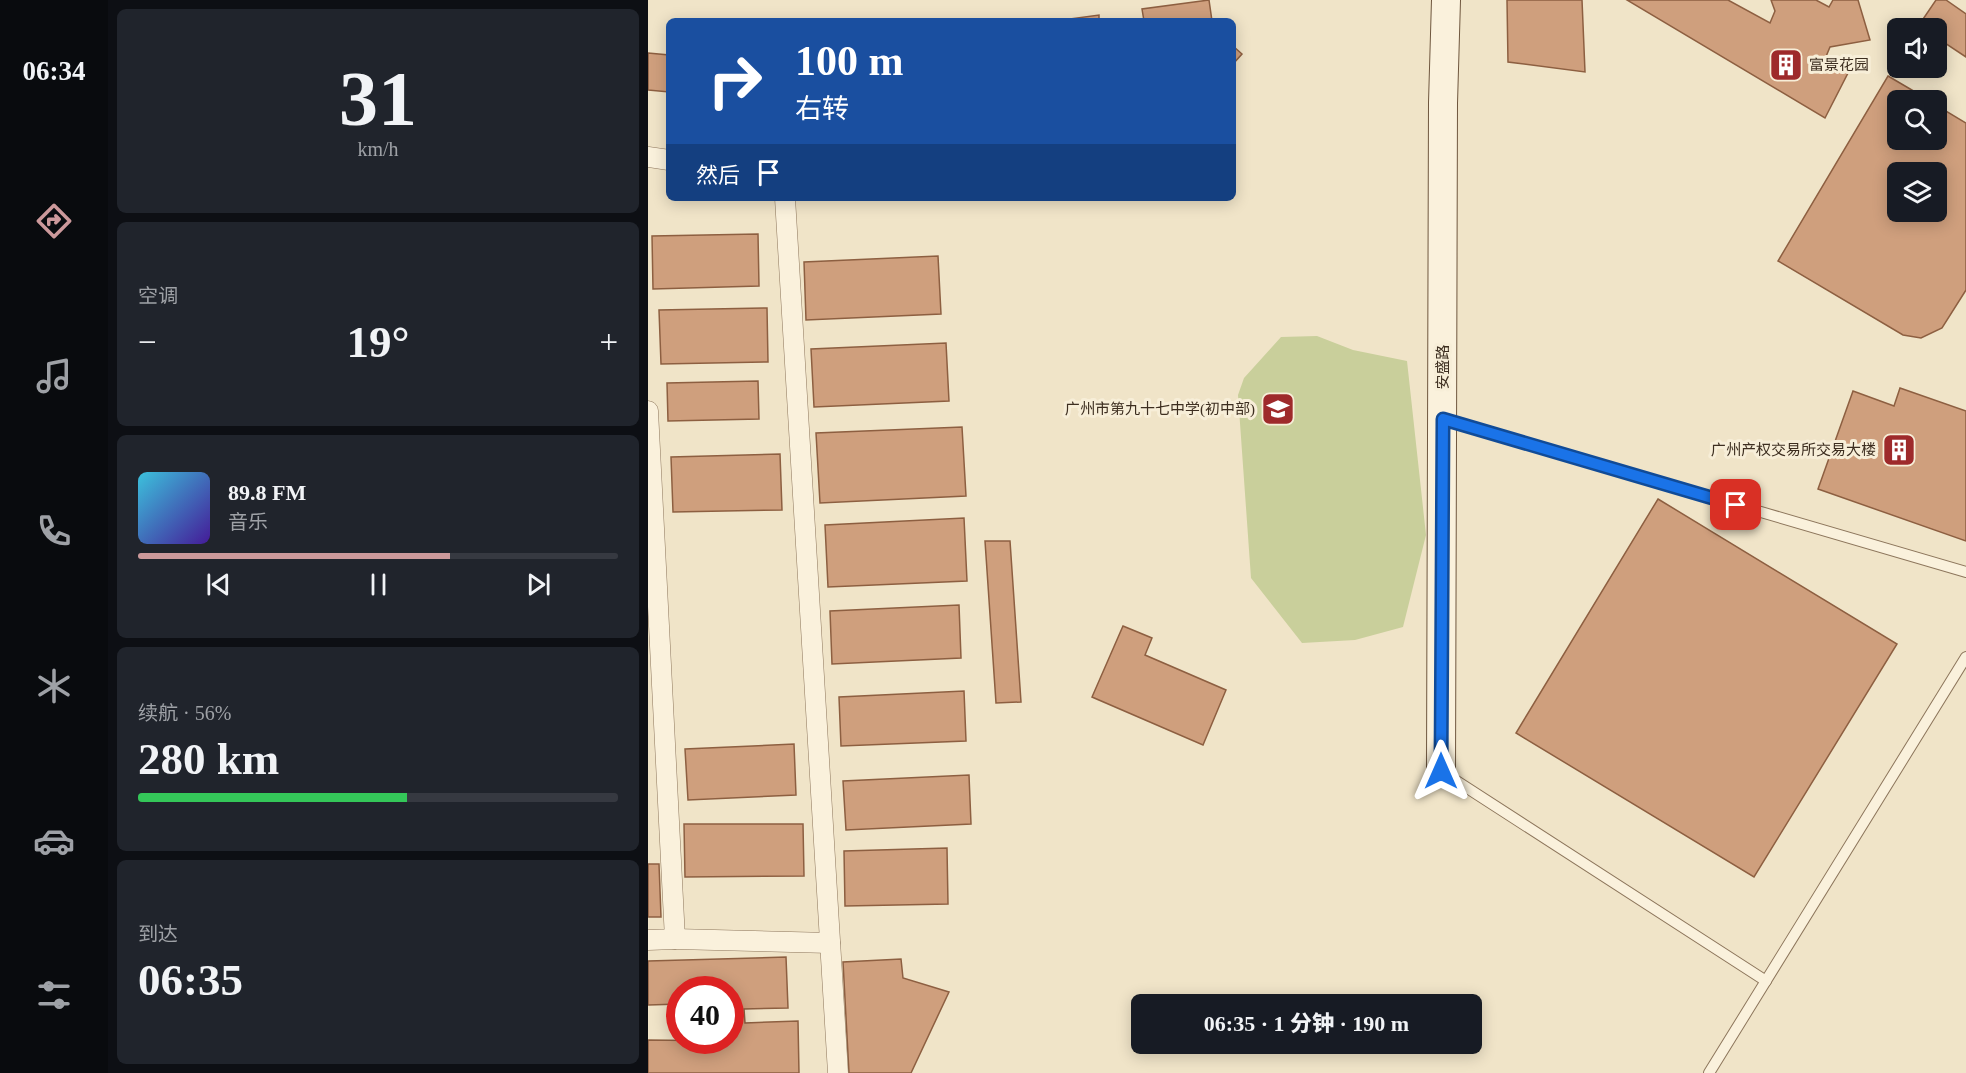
<!DOCTYPE html>
<html lang="zh">
<head>
<meta charset="utf-8">
<style>
  body { margin:0; font-family:"Times New Roman","Noto Sans SC",serif; background:#20242c; color:#f1f3f6; height:100vh; display:flex; flex-direction:column; font-size:22px; white-space:nowrap }
  * { box-sizing:border-box; margin:0 }
  p { font-size:20px; color:#9ea1a6 }
  .icon { flex:none; width:33px; height:33px; fill:none; stroke:currentColor; stroke-width:2; stroke-linecap:round; stroke-linejoin:round }
  .map { position:relative; flex:1; overflow:hidden }
  .sheet { display:flex; flex-direction:column; gap:9px; padding:9px; background:#0d0f14; width:540px }
  .sheet>* { flex:none }
  .guide { position:absolute; left:18px; top:18px; width:570px; height:183px; border-radius:9px; box-shadow:0 3px 15px #0003; background:#1a4fa0; color:#fff; overflow:hidden }
  .fabs { position:absolute; left:1239px; top:18px; display:grid; gap:12px }
  .fabs a { display:grid; place-items:center; width:60px; height:60px; border-radius:9px; background:#171b24; box-shadow:0 3px 15px #0003; font-size:30px }
  .speed { position:absolute; left:18px; top:976px; display:flex; gap:12px; font-size:30px; font-weight:700; text-align:center }
  .speed>* { display:grid; place-content:center; width:78px; height:78px; border-radius:50%; background:#171b24; box-shadow:0 3px 15px #0003; line-height:1 }
  .speed .limit { border:9px solid #d22; background:#fff; color:#111 }
  .pin { position:absolute; display:grid; place-items:center; width:51px; height:51px; color:#fff; margin:-26px; border-radius:12px; box-shadow:0 3px 9px #0006 }
  .me { position:absolute; width:66px; margin:-33px; rotate:0deg; stroke-linejoin:round; filter:drop-shadow(0 0 4px #0008) }
  .turn { display:flex; align-items:center; gap:21px; height:126px; padding:0 30px; font-size:27px }
  .turn .icon { width:78px; height:78px; stroke-width:2.5 }
  .turn b { display:block; font-size:42px; line-height:51px }
  .then { display:flex; align-items:center; height:57px; padding:0 30px; background:#0003; gap:12px; font-size:22px }
  .big { font-size:45px; font-weight:800; line-height:1.1 }
  .sheet .widget { flex:1; display:flex; flex-direction:column; justify-content:center; gap:9px; min-width:0; padding:0 21px; border-radius:9px; background:#20242c }
  .sheet .dial { align-items:center; gap:0 }
  .dial b { font-size:78px; line-height:1 }
  .song { display:flex; align-items:center; gap:18px }
  .cover { width:72px; height:72px; border-radius:9px; background:linear-gradient(135deg,hsl(190 70% 55%),hsl(260 70% 35%)) }
  .played { height:6px; border-radius:3px; background:linear-gradient(90deg,#cc999b 65%,#363941 65%) }
  .keys { display:flex; justify-content:space-around; direction:ltr }
  .heat { display:flex; justify-content:space-between; align-items:center; font-size:33px; direction:ltr }
  .charge { height:9px; border-radius:4px; background:linear-gradient(90deg,#34c759 56%,#363941 0) }
  .trip { position:absolute; left:483px; top:994px; width:351px; height:60px; border-radius:9px; background:#171b24; box-shadow:0 3px 15px #0003; font-weight:800; line-height:60px; text-align:center }
  main { display:flex; flex:1; min-height:0 }
  .tab-bar { display:flex; flex-direction:column; width:108px; justify-content:space-around; align-items:center; background:#090b0e; color:#9ea1a6 }
  .tab-bar .icon { width:42px; height:42px }
  .tab-bar .selected { color:#cc999b }
  .tab-bar b { font-size:27px; color:#f1f3f6 }
  .map>svg:first-child { display:block }
  .green { fill:#c9cf9b }
  .building { fill:#cf9f7d; stroke:#8d5f41; stroke-width:1.5; fill-rule:evenodd }
  .lines { fill:none; stroke-linecap:round; stroke-linejoin:round }
  .lane-casing { stroke:#8d765c; stroke-width:12 }
  .street-casing { stroke:#8d765c; stroke-width:21 }
  .secondary-casing { stroke:#6f573f; stroke-width:30 }
  .lane { stroke:#faf1dc; stroke-width:10 }
  .street { stroke:#faf1dc; stroke-width:20 }
  .secondary { stroke:#faf1dc; stroke-width:28 }
  .route-casing { stroke:#114b97; stroke-width:15 }
  .route { stroke:#1a73e8; stroke-width:10 }
  .labels { text-anchor:middle; dominant-baseline:central; stroke-width:6; stroke-linejoin:round; paint-order:stroke }
  .poi-label { font-size:15px; fill:#3d2e20; stroke:#f7eed8; text-anchor:end }
  .street-label { font-size:15px; fill:#3d2e20; stroke:#f7eed8 }
</style>
</head>
<body>
<main>
<nav class="tab-bar">
<b>06:34</b>
<svg class="icon selected" aria-label="directions" viewBox="0 0 24 24"><path d="M12 3l9 9-9 9-9-9zM9 14v-3h6M13 9l2 2-2 2"/></svg>
<svg class="icon" aria-label="music" viewBox="0 0 24 24"><path d="M9 18V5l10-2v13"/><circle cx="6" cy="18" r="3"/><circle cx="16" cy="16" r="3"/></svg>
<svg class="icon" aria-label="phone" viewBox="0 0 24 24"><path d="M5 4h4l2 5-3 2q2 4 5 5l2-3 5 2v4C11 20 4 13 5 4z"/></svg>
<svg class="icon" aria-label="climate" viewBox="0 0 24 24"><path d="M12 3v18M4 7l16 10M4 17L20 7"/></svg>
<svg class="icon" aria-label="car" viewBox="0 0 24 24"><path d="M5 17H2v-5l4-1 3-4h7l3 4 3 1v5h-3M9 17h6M6 11h13"/><circle cx="7" cy="17" r="2"/><circle cx="17" cy="17" r="2"/></svg>
<svg class="icon" aria-label="filters" viewBox="0 0 24 24"><path d="M4 7h16M4 17h16"/><circle cx="9" cy="7" r="2"/><circle cx="15" cy="17" r="2"/></svg>
</nav>
<section class="sheet">
<div class="widget dial"><b>31</b><p>km/h</p></div>
<div class="widget"><p>空调</p>
<div class="heat"><a>−</a><b class="big">19°</b><a>+</a></div>
</div>
<div class="widget">
<div class="song"><i class="cover"></i><div><b>89.8 FM</b><p>音乐</p></div></div>
<div class="played"></div>
<div class="keys"><svg class="icon" aria-label="previous" viewBox="0 0 24 24"><path d="M18 5L8 12l10 7zM5 5v14"/></svg><svg class="icon" aria-label="pause" viewBox="0 0 24 24"><path d="M8 5v14M16 5v14"/></svg><svg class="icon" aria-label="next" viewBox="0 0 24 24"><path d="M6 5l10 7-10 7zM19 5v14"/></svg></div>
</div>
<div class="widget"><p>续航 · 56%</p><b class="big">280 km</b><div class="charge"></div></div>
<div class="widget"><p>到达</p><b class="big">06:35</b></div>
</section>
<div class="map">
<svg width="1318" height="1073" viewBox="0 0 1318 1073">
  <rect width="100%" height="100%" fill="#f0e4c8"/>
  <path class="green" d="M669,336L705,350L759,361L778,535L755,627L707,640L654,643L603,578L590,395L596,378L633,337Z"/>
  <g class="building">
    <path d="M561,0L564,21H496L494,9Z"/>
    <path d="M859,0H934L937,72L860,62Z"/>
    <path d="M979,0H1080L1122,23L1127,11L1123,0H1168L1181,7L1185,0H1210L1222,40L1182,47L1177,59L1201,71L1177,118Z"/>
    <path d="M1288,0H1298L1318,14V57L1288,37V28H1276L1271,25Z"/>
    <path d="M451,15V21H407Z"/>
    <path d="M585,46L594,54L585,64Z"/>
    <path d="M0,53L21,55V92L0,90Z"/>
    <path d="M1240,76L1281,100H1250V140H1288V105L1318,123V290L1294,328L1273,338L1255,335L1130,261ZM1250,172H1288V212H1250Z"/>
    <path d="M110,234L111,286L5,289L4,236Z"/>
    <path d="M290,256L293,314L158,320L156,262Z"/>
    <path d="M119,308L120,362L13,364L11,310Z"/>
    <path d="M298,343L301,401L166,407L163,349Z"/>
    <path d="M110,381L111,419L20,421L19,383Z"/>
    <path d="M1252,388L1318,411V541L1170,489L1205,391L1246,406Z"/>
    <path d="M314,427L318,496L172,503L168,433Z"/>
    <path d="M132,454L134,510L25,512L23,457Z"/>
    <path d="M1010,499L1249,644L1106,877L868,733Z"/>
    <path d="M316,518L319,581L180,587L177,525Z"/>
    <path d="M337,541H362L373,702L348,703Z"/>
    <path d="M311,605L313,658L184,664L182,611Z"/>
    <path d="M475,626L504,638L497,655L578,690L555,745L444,697Z"/>
    <path d="M316,691L318,741L193,746L191,697Z"/>
    <path d="M146,744L148,795L40,800L37,749Z"/>
    <path d="M321,775L323,824L198,830L195,781Z"/>
    <path d="M36,824H155L156,876L37,877Z"/>
    <path d="M299,848L300,904L197,906L196,851Z"/>
    <path d="M0,864H11L13,917H0Z"/>
    <path d="M138,957L140,1008L96,1009L97,1023L150,1021L151,1073H0V1040L82,1041V990H32V1004L0,1005V961Z"/>
    <path d="M253,959L255,978L301,992L263,1073H201L195,962Z"/>
  </g>
  <g class="lines">
    <defs>
      <g id="lane">
        <path d="M795,419L1318,572"/>
        <path d="M793,771L1118,981"/>
        <path d="M1061,1073L1318,657"/>
      </g>
      <g id="street">
        <path d="M0,157L21,160"/>
        <path d="M137,198L190,1073"/>
        <path d="M0,411L27,939L0,940"/>
        <path d="M27,939L182,943"/>
      </g>
      <path id="secondary" d="M793,771L795,103L798,0"/>
    </defs>
    <use href="#lane" class="lane-casing"/>
    <use href="#street" class="street-casing"/>
    <use href="#secondary" class="secondary-casing"/>
    <use href="#lane" class="lane"/>
    <use href="#street" class="street"/>
    <use href="#secondary" class="secondary"/>
  </g>
  <g class="lines">
    <defs>
      <path id="route" d="M793,771L795,419L1088,505"/>
    </defs>
    <use href="#route" class="route-casing"/>
    <use href="#route" class="route"/>
  </g>
  <defs>
    <symbol id="building-square" viewBox="-11 -11 22 22"><rect x="-9" y="-9" width="18" height="18" rx="4" fill="#9e2a2b" stroke="#f7eed8"/><path d="M-4-6H4V6H1V3H-1V6H-4ZM-2.5-4.3h1.7v1.8h-1.7ZM.8-4.3h1.7v1.8H.8ZM-2.5-1h1.7V.8h-1.7ZM.8-1h1.7V.8H.8Z" fill="#fff"/></symbol>
    <symbol id="school-square" viewBox="-11 -11 22 22"><rect x="-9" y="-9" width="18" height="18" rx="4" fill="#9e2a2b" stroke="#f7eed8"/><path d="M0-5L7-2L0 1L-7-2ZM-4 1L0 2.5L4 1V4Q0 6-4 4Z" fill="#fff"/></symbol>
  </defs>
  <g fill-rule="evenodd">
    <use href="#building-square" x="1119" y="46" width="38" height="38"/>
    <use href="#school-square" x="611" y="390" width="38" height="38"/>
    <use href="#building-square" x="1232" y="431" width="38" height="38"/>
  </g>
  <g class="labels">
    <g class="poi-label">
      <text x="1161" y="65" text-anchor="start">富景花园</text>
      <text x="607" y="409">广州市第九十七中学(初中部)</text>
      <text x="1228" y="450">广州产权交易所交易大楼</text>
    </g>
    <g class="street-label">
      <text transform="translate(795 367) rotate(-90)">安盛路</text>
    </g>
  </g>
</svg>
<div class="fabs">
<a><svg class="icon" aria-label="sound" viewBox="0 0 24 24"><path d="M4 9h4l5-4v14l-5-4H4zM17 9q2 3 0 6"/></svg></a>
<a><svg class="icon" aria-label="search" viewBox="0 0 24 24"><circle cx="10" cy="10" r="6"/><path d="M15 15l6 6"/></svg></a>
<a><svg class="icon" aria-label="layers" viewBox="0 0 24 24"><path d="M12 4l9 5-9 5-9-5zM3 14l9 5 9-5"/></svg></a>
</div>
<div class="speed"><div class="limit">40</div></div>
<div class="pin" style="left:1088px;top:505px;background:#d93025"><svg class="icon" aria-label="arrive" viewBox="0 0 24 24"><path d="M6 21V4h12l-3 4 3 4H6"/></svg></div>
<svg class="me" style="left:793px;top:771px" viewBox="-20 -20 40 40"><path d="M0-17L14 15 0 8-14 15z" fill="#1a73e8" stroke="#fff" stroke-width="4"/></svg>
<div class="trip">06:35 · 1 分钟 · 190 m</div>
<div class="guide">
<div class="turn"><svg class="icon" aria-label="right" viewBox="0 0 24 24"><path d="M7 20v-9h11M14 6l5 5-5 5"/></svg><div><b>100 m</b>右转</div></div>
<div class="then">然后<svg class="icon" aria-label="arrive" viewBox="0 0 24 24"><path d="M6 21V4h12l-3 4 3 4H6"/></svg></div>
</div>
</div>
</main>
</body>
</html>
